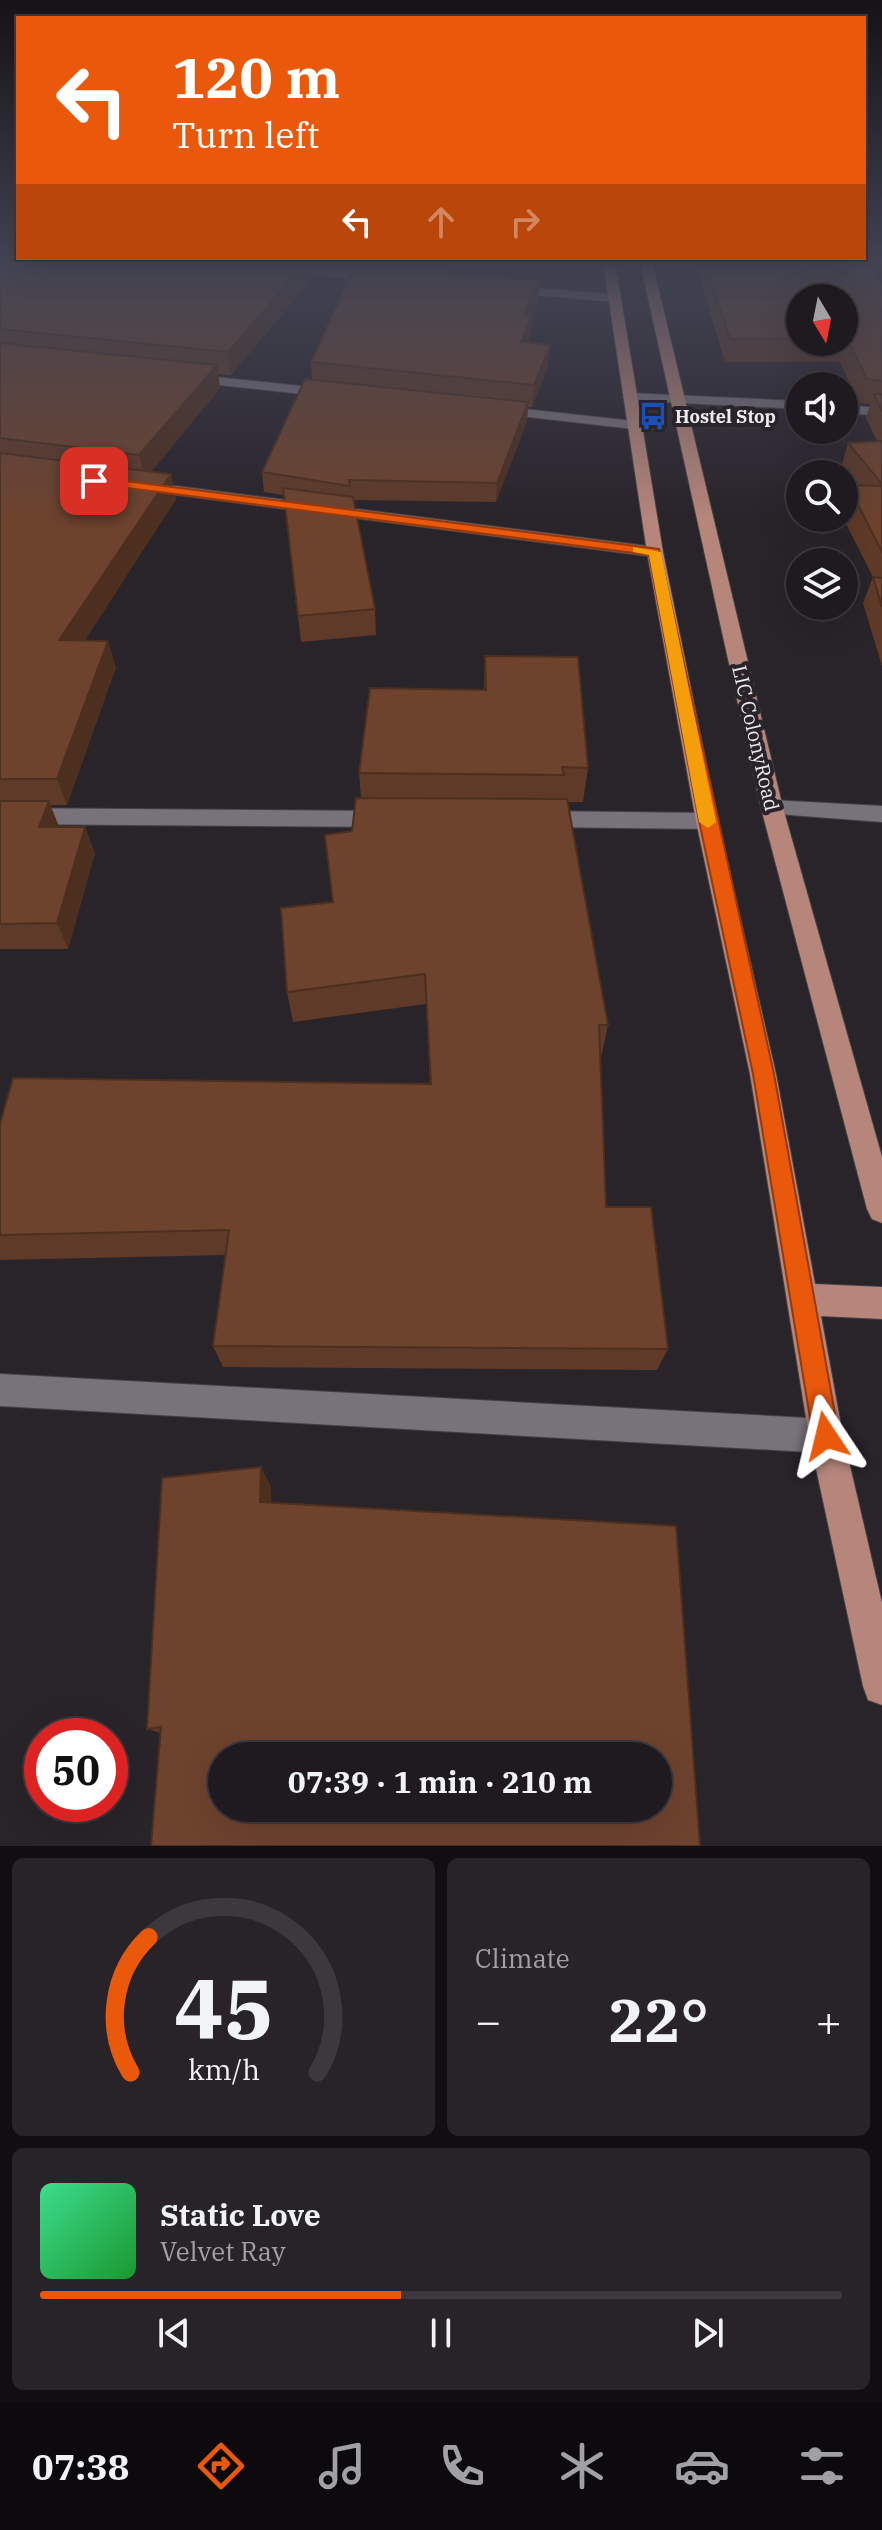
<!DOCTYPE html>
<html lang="en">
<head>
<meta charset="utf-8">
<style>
  body { margin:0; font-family:"IBM Plex Serif",serif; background:#272329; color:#f1f3f6; height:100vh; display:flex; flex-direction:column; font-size:30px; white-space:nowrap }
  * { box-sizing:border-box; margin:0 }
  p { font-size:26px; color:#a1a1a5 }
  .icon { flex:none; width:44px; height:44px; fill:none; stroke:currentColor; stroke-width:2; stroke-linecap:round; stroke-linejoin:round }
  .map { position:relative; height:1846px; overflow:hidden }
  .panel { display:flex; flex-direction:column; gap:12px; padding:12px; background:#110e12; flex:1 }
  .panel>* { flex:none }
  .hud { position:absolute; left:16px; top:16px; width:850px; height:244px; border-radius:0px; box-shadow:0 8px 32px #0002,0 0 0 2px #3c383e; background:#ea580c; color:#fff; overflow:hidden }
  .needle { width:52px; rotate:170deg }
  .controls { position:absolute; left:786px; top:284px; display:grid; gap:16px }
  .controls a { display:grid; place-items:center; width:72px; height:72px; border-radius:50%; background:#1f1a20; box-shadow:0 8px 32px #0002,0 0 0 2px #3c383e; font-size:40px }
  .speed { position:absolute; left:24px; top:1718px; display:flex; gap:16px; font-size:40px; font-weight:700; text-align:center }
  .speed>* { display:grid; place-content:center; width:104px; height:104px; border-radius:50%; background:#1f1a20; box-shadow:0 8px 32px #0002,0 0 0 2px #3c383e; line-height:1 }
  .speed .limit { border:12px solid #d22; background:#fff; color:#111 }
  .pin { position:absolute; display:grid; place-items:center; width:68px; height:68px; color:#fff; margin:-34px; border-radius:16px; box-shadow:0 4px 12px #0006 }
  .me { position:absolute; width:88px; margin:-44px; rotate:350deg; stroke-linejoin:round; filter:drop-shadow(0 0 6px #0008) }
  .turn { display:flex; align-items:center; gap:28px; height:168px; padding:0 24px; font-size:36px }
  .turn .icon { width:104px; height:104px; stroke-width:2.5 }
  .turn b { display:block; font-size:56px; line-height:68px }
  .lanes { display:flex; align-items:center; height:76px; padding:0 24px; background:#0003; justify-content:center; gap:40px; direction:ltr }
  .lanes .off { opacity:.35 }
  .big { font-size:60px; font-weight:800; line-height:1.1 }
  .panel .tile { flex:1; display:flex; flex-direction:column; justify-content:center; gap:12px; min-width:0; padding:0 28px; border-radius:12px; background:#272329 }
  .panel .dial { align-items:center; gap:0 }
  .dial svg { height:208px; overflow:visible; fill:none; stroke:#3c383e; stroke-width:7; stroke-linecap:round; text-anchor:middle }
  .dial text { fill:#f1f3f6; stroke:none }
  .song { display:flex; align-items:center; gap:24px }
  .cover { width:96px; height:96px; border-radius:12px; background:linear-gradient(135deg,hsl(150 70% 55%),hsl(130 70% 35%)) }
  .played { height:8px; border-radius:4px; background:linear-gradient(90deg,#ea580c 45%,#3c383e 45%) }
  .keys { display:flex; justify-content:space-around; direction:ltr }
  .heat { display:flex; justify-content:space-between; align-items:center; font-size:44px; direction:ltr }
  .panel .tiles { flex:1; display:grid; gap:12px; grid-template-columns:1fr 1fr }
  .tile:last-child { grid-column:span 2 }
  .trip { position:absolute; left:208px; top:1742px; width:464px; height:80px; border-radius:40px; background:#1f1a20; box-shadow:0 8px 32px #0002,0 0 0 2px #3c383e; font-weight:800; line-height:80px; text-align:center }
  .dock { display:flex; height:128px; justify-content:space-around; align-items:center; background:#0c0a0d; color:#a1a1a5 }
  .dock .icon { width:56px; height:56px }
  .dock .on { color:#ea580c }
  .dock b { font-size:36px; color:#f1f3f6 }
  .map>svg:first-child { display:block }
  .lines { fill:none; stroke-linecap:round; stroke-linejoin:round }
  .minor-casing { stroke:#464147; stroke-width:2 }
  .major-casing { stroke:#464147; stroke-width:2 }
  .minor { fill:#78727a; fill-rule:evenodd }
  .major { fill:#b6867b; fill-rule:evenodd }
  .wall { fill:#5f3a28; fill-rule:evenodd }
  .shaded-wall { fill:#4d2f20 }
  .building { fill:#6e432e; stroke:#4d2f20; stroke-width:2; fill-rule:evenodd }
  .route { fill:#ea580c; stroke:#983908; stroke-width:2 }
  .slow { fill:#f59e0b }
  .labels { text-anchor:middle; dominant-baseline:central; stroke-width:8; stroke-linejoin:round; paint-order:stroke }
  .far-poi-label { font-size:18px; font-weight:bold; fill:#eeeaef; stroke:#29232a; text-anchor:start }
  .street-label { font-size:20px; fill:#eeeaef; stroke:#29232a }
</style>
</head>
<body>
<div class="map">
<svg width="882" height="1846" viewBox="0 0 882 1846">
  <rect width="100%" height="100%" fill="#29232a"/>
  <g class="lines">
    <defs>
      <g id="minor">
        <path d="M277,266L384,274L390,278L384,282L281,271Z"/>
        <path d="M505,286L614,294L620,298L614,302L509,293L503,289Z"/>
        <path d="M187,374L329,389L336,393L329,397L182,381V375Z"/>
        <path d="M630,393L800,401V409L625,400L623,397Z"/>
        <path d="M844,405L882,408V416L844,413Z"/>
        <path d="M497,406L634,421L641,425L634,429L492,413V407Z"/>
        <path d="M145,482L655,547L663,552L655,557L139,490L137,487Z"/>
        <path d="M772,800L882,806V822L764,813L761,808Z"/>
        <path d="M0,808L386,811L397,819L386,827L0,824Z"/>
        <path d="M538,811L707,813L718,821L707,829L538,827L527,819Z"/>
        <path d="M0,1374L826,1419L838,1424L843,1436L838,1448L826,1453L0,1406Z"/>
      </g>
      <g id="major">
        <path d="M603,262H615L663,552L718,821L776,1074L815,1284L882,1287V1319L821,1316L843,1436L882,1603V1705L868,1700L863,1686L809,1436L750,1074L696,821L647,552Z"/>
        <path d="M640,262H652L783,808L882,1157V1223L872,1219L867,1209L761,808Z"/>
      </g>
    </defs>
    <use href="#minor" class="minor-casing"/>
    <use href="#major" class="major-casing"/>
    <use href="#minor" class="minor"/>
    <use href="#major" class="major"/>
  </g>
  <g class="wall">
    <path d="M0,262H326L323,265L313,264L314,276L231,375L218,374L220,388L151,472L176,499L84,641L116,667L67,805H50L59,827L95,853L68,949H0Z"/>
    <path d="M357,262H455L450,273L539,281L538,301L532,314L531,335L528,343L548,366L532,407H528L527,421L496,502L353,500L375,609L376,635L301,642L284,495L264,492L262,472L312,380L311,362Z"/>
    <path d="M695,262H870L882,287V666L863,603L873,577L843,518L844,497L848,485H855L841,468L848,443L877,441L866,418L870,404L859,403L840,362H725ZM800,298H844V342H800Z"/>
    <path d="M485,656L588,768L583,802H568L608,1025L602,1054L600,1055L606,1207L668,1349L657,1370L223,1367L213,1346L226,1255L0,1260V1124L430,1084L426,1004L293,1022L287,992L333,902L361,798L359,773L484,690Z"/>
    <path d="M271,1486L161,1733L147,1729Z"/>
  </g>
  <g class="shaded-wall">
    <path d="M306,262H313L314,276L231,375L228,352Z"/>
    <path d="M448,262H455L448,276Z"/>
    <path d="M539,281L538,301L523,334L524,313Z"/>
    <path d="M532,314L531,335L519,364L521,342Z"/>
    <path d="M550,345L548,366L532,407L534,385Z"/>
    <path d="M217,365L220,388L145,479L139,455Z"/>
    <path d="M528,402L527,421L496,502L497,483Z"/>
    <path d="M171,474L176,499L68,667L59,640Z"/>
    <path d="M108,641L116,667L67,805L57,779Z"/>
    <path d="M49,801L59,827H39Z"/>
    <path d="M85,827L95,853L68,949L57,923Z"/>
    <path d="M261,1467L271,1486V1519L260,1502Z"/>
  </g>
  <g class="building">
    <path d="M0,262H306L228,352L0,329Z"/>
    <path d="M357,262H378L443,268L441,273L539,281L524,313L532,314L521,342L550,345L534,385L311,362Z"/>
    <path d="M705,262H870L882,287V381L867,379L847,338H844V298H800V339H730Z"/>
    <path d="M0,343L217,365L139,455L0,438Z"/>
    <path d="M305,379L528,402L497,483L349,480L350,486L262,472Z"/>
    <path d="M874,394H882V411Z"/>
    <path d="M882,441V484L848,443Z"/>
    <path d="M0,453L171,474L59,640L108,641L57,779H0Z"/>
    <path d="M848,485L882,486V552Z"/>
    <path d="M283,488L353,497L375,609L298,616Z"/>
    <path d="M873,577L882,578V607Z"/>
    <path d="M485,656L578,657L588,768L562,767L564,775L359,773L370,688L486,690Z"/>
    <path d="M356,798L567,799L608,1025H599L606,1207H651L668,1349L213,1346L229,1230L0,1235V1124L13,1078L431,1084L425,974L287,992L281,908L333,902L325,835L352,831Z"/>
    <path d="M0,801H49L39,827H85L57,923L0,924Z"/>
    <path d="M261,1467L260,1502L676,1526L700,1846H151L161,1727L147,1729L162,1478ZM222,1756H658V1808H222Z"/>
  </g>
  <linearGradient id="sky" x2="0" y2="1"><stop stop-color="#171317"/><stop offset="0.5" stop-color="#434555"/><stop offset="1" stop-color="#434555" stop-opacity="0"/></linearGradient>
  <rect width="882" height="521" fill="url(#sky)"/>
  <path class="route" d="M94,477L659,549L774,1074L839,1436L835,1445L826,1449L817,1445L813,1436L753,1074L699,821L649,555L89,483V478Z"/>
  <path class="slow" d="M633,547L661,552L716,822L708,828L699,822L649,555L633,552Z"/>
  <defs>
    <symbol id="bus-bare" viewBox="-9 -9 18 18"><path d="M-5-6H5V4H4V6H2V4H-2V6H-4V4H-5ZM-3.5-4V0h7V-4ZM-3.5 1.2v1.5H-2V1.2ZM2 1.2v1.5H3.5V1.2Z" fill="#1a4fb4" stroke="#29232a" stroke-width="2.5" paint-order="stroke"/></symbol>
  </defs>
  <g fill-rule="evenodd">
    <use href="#bus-bare" x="633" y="396" width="40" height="40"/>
  </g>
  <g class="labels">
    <g class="far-poi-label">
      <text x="675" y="416">Hostel Stop</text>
    </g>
    <g class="street-label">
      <text transform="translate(756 738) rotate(77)">LIC ColonyRoad</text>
    </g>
  </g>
</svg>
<div class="controls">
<a><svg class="needle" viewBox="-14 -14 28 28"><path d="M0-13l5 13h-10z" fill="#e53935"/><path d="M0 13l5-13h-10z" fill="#a1a1a5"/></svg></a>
<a><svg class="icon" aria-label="sound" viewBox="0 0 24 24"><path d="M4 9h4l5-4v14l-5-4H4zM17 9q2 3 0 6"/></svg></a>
<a><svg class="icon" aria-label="search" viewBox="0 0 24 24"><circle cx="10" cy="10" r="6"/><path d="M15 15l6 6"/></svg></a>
<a><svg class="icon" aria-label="layers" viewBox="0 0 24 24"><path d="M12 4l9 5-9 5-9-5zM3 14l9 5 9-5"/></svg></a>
</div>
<div class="speed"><div class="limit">50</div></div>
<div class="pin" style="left:94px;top:481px;background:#d93025"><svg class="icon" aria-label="arrive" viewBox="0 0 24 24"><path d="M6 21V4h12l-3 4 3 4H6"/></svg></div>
<svg class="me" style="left:826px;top:1436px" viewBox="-20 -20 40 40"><path d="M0-17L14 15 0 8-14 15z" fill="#ea580c" stroke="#fff" stroke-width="4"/></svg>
<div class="trip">07:39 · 1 min · 210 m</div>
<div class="hud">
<div class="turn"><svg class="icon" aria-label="left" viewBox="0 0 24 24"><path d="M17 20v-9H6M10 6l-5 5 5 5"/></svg><div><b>120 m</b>Turn left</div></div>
<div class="lanes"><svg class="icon" aria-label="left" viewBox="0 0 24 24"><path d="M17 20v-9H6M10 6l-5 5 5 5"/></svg><svg class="icon off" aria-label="ahead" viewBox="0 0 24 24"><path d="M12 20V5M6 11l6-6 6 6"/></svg><svg class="icon off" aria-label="right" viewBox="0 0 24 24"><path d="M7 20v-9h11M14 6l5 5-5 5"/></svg></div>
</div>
</div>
<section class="panel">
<div class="tiles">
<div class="tile dial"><svg viewBox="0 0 100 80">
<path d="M14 69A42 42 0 1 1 86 69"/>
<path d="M14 69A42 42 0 0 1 21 17" stroke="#ea580c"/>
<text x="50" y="56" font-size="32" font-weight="700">45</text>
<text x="50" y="72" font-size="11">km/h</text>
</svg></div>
<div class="tile"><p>Climate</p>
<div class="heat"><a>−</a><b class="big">22°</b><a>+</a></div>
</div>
<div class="tile">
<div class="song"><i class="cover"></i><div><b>Static Love</b><p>Velvet Ray</p></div></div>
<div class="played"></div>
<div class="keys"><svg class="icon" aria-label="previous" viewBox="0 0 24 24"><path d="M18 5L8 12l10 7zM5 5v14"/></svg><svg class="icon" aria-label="pause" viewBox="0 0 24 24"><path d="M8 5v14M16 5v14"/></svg><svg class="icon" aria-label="next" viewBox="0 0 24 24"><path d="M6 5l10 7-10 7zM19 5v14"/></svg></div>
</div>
</div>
</section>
<nav class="dock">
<b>07:38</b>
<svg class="icon on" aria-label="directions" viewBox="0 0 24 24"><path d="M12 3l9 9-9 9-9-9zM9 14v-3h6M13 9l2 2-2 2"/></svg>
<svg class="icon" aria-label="music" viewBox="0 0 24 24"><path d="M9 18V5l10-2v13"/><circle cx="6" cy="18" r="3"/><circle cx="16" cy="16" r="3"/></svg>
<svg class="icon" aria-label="phone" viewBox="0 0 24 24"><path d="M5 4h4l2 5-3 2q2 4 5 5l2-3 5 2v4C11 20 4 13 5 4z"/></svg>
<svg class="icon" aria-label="climate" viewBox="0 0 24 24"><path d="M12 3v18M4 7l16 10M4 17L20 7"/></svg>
<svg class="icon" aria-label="car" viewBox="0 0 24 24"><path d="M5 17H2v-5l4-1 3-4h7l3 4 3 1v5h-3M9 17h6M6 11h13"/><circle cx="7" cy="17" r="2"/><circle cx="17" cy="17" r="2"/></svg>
<svg class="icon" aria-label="filters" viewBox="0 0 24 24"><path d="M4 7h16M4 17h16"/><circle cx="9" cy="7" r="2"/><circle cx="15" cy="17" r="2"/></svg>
</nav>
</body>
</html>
